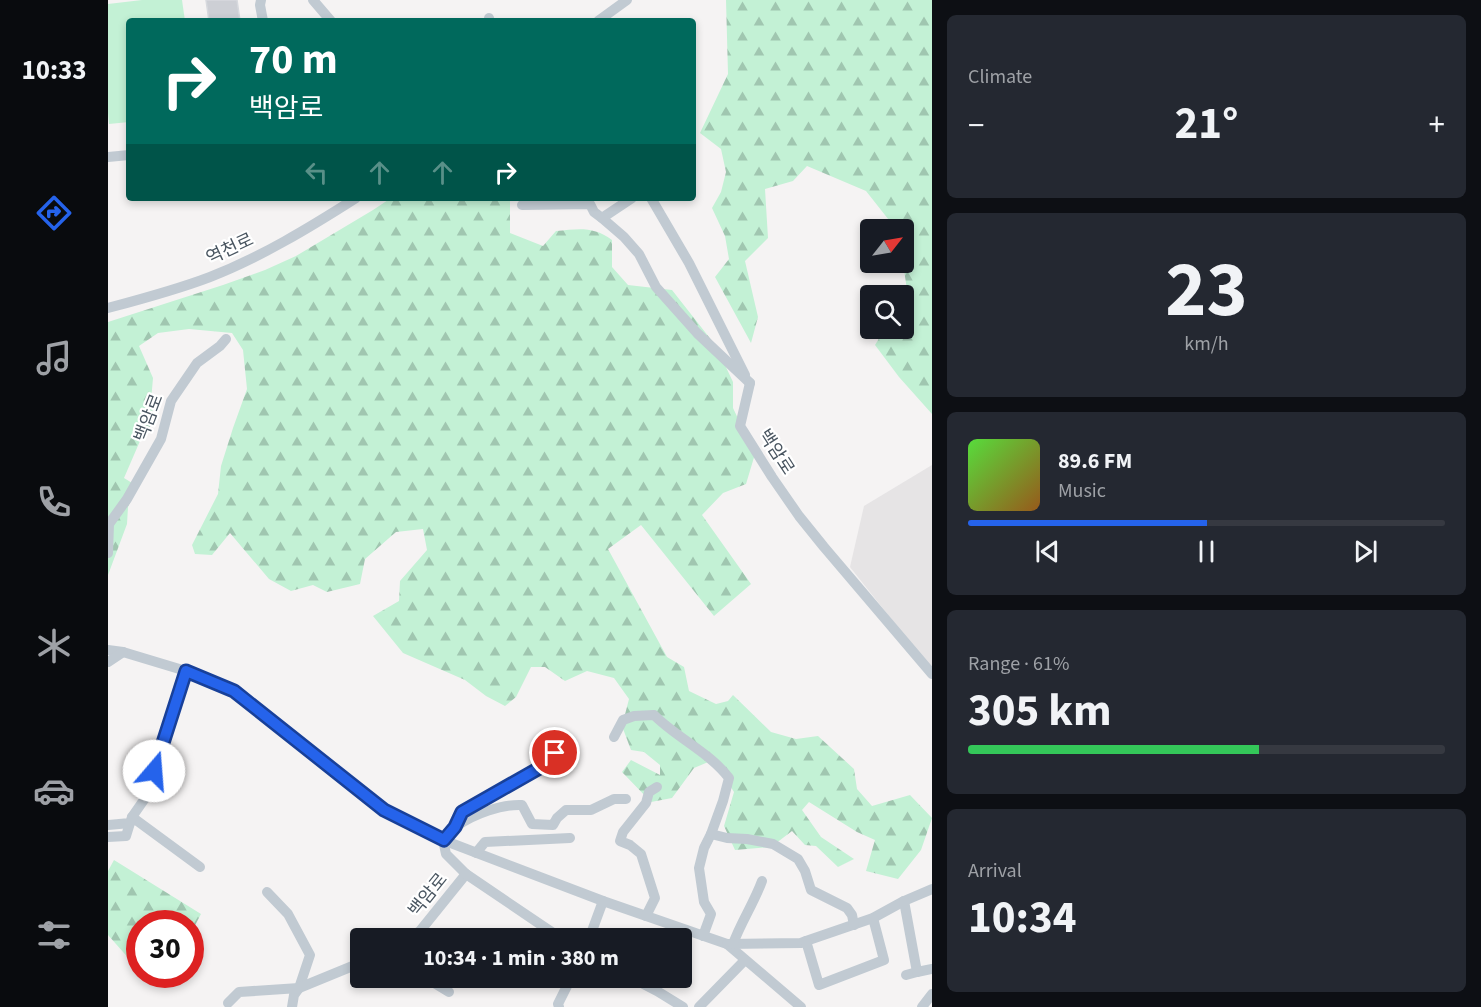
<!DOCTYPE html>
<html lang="en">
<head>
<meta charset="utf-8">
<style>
  body { margin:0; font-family:"Source Sans 3","Noto Sans KR",sans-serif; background:#242831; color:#f1f3f6; height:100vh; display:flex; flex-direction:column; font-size:22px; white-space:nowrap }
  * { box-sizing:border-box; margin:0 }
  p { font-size:20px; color:#9ea1a6 }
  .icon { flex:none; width:33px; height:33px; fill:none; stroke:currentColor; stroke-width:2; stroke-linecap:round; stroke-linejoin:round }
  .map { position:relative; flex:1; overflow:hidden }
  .drawer { display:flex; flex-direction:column; gap:15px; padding:15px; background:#0d0f14; width:549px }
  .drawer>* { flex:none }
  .hud { position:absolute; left:18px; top:18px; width:570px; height:183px; border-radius:6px; box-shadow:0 3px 9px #0003; background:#00695c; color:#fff; overflow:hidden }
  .needle { width:39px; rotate:59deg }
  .tools { position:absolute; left:752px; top:219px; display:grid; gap:12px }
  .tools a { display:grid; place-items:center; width:54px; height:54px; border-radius:6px; background:#171b24; box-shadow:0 3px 9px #0003; font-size:30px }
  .speed { position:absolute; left:18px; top:910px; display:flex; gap:12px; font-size:30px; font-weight:700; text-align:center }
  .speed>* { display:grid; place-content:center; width:78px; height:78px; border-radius:50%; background:#171b24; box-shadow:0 3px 9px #0003; line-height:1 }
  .speed .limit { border:9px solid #d22; background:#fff; color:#111 }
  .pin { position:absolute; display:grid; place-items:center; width:51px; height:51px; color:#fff; margin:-26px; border:3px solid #fff; border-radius:50%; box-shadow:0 2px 6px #0007 }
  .me { position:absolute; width:66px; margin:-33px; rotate:18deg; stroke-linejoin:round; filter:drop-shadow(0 0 4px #0008) }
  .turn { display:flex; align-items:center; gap:21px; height:126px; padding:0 24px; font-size:27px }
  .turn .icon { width:78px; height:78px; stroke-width:2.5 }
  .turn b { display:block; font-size:42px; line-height:51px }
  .lanes { display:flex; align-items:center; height:57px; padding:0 24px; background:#0003; justify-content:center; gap:30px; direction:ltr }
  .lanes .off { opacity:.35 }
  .big { font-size:45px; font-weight:700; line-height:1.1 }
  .drawer .card { flex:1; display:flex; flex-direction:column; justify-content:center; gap:9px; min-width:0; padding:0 21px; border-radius:9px; background:#242831 }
  .drawer .dial { align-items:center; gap:0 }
  .dial b { font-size:78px; line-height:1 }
  .song { display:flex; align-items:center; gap:18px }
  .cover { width:72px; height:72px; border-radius:9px; background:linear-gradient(135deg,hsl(110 70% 55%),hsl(30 70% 35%)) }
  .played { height:6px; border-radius:3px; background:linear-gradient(90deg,#2563eb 50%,#363941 50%) }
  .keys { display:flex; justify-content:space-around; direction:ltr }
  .heat { display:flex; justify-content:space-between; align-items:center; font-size:33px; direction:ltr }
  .charge { height:9px; border-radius:4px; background:linear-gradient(90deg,#34c759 61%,#363941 0) }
  .trip { position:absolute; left:242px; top:928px; width:342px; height:60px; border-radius:6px; background:#171b24; box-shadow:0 3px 9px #0003; font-weight:700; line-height:60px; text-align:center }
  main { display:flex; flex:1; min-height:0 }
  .menu { display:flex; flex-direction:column; width:108px; justify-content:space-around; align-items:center; background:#090b0e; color:#9ea1a6 }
  .menu .icon { width:42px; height:42px }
  .menu .on { color:#2563eb }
  .menu b { font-size:27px; color:#f1f3f6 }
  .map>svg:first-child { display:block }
  .education { fill:#e6e4e5 }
  .forest { fill:url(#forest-firs) }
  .pitch { fill:#c3f1d5 }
  .building { fill:#cdcfd5; stroke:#d7d9de; stroke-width:1.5 }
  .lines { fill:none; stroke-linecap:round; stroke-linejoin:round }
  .minor { stroke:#c1cad2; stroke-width:10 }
  .route-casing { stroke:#184099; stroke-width:15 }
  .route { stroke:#2563eb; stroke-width:10 }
  .labels { text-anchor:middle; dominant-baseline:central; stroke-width:4.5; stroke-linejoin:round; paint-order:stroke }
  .street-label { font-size:18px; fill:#4a5661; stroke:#fff }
</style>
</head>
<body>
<main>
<nav class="menu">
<b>10:33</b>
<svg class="icon on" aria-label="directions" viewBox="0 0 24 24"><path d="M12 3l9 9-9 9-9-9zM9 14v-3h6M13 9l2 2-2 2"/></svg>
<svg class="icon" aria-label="music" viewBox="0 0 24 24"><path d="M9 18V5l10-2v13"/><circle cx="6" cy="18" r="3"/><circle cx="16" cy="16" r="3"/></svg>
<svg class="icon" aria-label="phone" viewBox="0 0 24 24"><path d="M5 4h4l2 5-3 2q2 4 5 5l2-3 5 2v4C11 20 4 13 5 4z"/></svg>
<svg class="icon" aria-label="climate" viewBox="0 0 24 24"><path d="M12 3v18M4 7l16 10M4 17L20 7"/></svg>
<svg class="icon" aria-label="car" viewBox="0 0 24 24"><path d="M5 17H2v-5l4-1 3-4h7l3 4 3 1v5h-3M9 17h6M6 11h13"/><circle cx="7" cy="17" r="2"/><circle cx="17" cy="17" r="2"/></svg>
<svg class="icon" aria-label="filters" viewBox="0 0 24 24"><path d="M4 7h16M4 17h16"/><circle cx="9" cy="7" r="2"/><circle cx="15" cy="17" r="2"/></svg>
</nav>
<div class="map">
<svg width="824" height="1007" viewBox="0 0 824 1007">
  <defs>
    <pattern id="forest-firs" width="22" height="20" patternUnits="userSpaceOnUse" patternTransform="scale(1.5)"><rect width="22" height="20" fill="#c3f1d5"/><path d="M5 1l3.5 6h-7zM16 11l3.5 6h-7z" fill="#a0c6b0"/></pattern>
  </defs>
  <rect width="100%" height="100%" fill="#f5f3f3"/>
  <path class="education" d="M824,465V670L742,567L756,506Z"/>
  <g class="forest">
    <path d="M618,0H824V414L791,377L767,345L777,329L795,328V297L799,290L795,263V230L788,229L758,191L699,166L685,181L657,189L660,238L637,261L650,317L643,343L607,277L621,259L617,236L604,208L613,192L618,172L613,149L592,133L620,74Z"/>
    <path d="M283,198H402V233L435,246L448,231C471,229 485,226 504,240V267L520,285L564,290L608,346L625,382V408L647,454L638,484L615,493L594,515L643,584L606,616L533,525L500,549L559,657L576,667L581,691L608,704L620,701L625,695L663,732L688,739L710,736L746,769L749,789L764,806L802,795L824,818L813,850L790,879L758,871L767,840L749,832L701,802L694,810L713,837L746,859L730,867L708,846L697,845L684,831L663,847L627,850L616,826L626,792L605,760L586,768L564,798L543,802L514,772L523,760L552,775V765L536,752L523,750L514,726L521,699L506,678L479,671L457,681L437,667H423L408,697L397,706L378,696L357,680L295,653L265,616L291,601L292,581L319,550L315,529L288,532L257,559L252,584L219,592L205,585L183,591L161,579L122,533L104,555L87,554L84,545L110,494L113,466L125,428L139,389L135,350L124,333L81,329L50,333L31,346L45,378L43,401L46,421L32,441L16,478L29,486L20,507L19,524L0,575V322L115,285L157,270L188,256L265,210Z"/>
    <path d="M6,860L93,914L83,933L82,924H32L31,970L0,935V871Z"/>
  </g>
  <path class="pitch" d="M34,0H74L77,21H21V122L1,124L0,113V4Z"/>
  <path class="building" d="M98,0H129L132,21H101Z"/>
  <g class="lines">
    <g class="minor">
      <path d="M153,0L152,5L155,21"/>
      <path d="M205,0L223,21"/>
      <path d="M381,18L382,21"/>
      <path d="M490,21L519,0"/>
      <path d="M0,157L21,155"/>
      <path d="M543,198L581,263L637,375"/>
      <path d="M414,205L482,204L486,212L494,218L524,198"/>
      <path d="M494,218L516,237L531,254L548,287L589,333L642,383"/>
      <path d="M0,308C34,299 68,290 102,277C153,257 201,228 248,198"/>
      <path d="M642,383L632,426L664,477L691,516L716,547L824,674"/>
      <path d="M0,553L1,524L19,499L53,439L63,401L89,363L112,346L118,339"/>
      <path d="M0,650L15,652L78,671L126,691L276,810L335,840L495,901L619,944L693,943L698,941L765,918L796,901L824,889"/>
      <path d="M0,662L15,652"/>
      <path d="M506,737L515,720L526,716L546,715C569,738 601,752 621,778L615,801L603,834L596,848L591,868L596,902L603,914L595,936"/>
      <path d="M24,817L92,867"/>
      <path d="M0,825L22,823L24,817L40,794L78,671"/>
      <path d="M347,827L354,812L435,767L460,740"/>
      <path d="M603,834L619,838L639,839L665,844L690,859L697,871L703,890L739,908L744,915L746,925"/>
      <path d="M0,837L18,836L22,823"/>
      <path d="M368,853L377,842L462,838"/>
      <path d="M159,892L180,914L202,955L191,988L186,995L184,1007"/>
      <path d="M796,901L809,972L798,975"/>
      <path d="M538,916L547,898L533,854L522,845L512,841L515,832L538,803L541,792L549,787"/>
      <path d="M300,939L312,931L358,874"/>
      <path d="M454,939L358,874L338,854L335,840C340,835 344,830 349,826C366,814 394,804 414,805L424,824L445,825L449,818L458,810H483L506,799H518"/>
      <path d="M481,939L495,901"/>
      <path d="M698,941L711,985L776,960L765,918"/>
      <path d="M619,944L693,1007"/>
      <path d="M625,944C633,922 646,903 654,881"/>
      <path d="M809,972L824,969"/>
      <path d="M318,978L341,992"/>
      <path d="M524,978L549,991L575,1007"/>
      <path d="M120,1003L131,992L191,988L252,963"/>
      <path d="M451,1007L450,1004L463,978"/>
      <path d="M591,1007L637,960"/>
      <path d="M814,1007L824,994"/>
    </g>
  </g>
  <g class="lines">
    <defs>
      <path id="route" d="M46,771L78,671L126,691L276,810L336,840L347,827L354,812L435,766L447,753"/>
    </defs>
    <use href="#route" class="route-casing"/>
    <use href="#route" class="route"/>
  </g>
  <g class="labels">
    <g class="street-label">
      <text transform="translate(122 249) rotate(-25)">역천로</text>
      <text transform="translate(41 418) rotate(-69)">백암로</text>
      <text transform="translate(668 452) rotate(57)">백암로</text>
      <text transform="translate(320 895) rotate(-51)">백암로</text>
    </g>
  </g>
</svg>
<div class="tools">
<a><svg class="needle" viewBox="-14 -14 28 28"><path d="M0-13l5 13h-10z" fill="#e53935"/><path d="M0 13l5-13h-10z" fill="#9ea1a6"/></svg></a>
<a><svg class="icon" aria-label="search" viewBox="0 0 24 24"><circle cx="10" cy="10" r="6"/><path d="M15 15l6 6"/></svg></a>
</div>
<div class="speed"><div class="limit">30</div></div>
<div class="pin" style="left:447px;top:753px;background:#d93025"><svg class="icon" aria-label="arrive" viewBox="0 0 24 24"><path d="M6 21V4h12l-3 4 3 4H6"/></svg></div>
<svg class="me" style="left:46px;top:771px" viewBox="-20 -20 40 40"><circle r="19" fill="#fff"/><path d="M0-13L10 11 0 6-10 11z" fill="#2563eb"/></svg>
<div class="trip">10:34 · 1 min · 380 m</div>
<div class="hud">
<div class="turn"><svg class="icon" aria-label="right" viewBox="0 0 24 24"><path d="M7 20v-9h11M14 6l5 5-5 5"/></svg><div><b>70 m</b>백암로</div></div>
<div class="lanes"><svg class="icon off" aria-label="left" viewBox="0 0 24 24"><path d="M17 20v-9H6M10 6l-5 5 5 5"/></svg><svg class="icon off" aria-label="ahead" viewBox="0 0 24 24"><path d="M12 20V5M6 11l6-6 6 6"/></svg><svg class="icon off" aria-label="ahead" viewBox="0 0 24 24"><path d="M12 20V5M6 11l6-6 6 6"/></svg><svg class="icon" aria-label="right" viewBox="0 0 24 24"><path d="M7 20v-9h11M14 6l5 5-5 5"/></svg></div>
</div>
</div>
<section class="drawer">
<div class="card"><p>Climate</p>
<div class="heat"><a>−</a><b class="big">21°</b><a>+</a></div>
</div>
<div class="card dial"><b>23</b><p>km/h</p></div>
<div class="card">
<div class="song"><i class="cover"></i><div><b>89.6 FM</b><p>Music</p></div></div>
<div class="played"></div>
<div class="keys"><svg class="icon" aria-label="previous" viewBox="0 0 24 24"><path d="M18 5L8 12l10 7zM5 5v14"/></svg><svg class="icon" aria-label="pause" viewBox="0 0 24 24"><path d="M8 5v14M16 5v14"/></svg><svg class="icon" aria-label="next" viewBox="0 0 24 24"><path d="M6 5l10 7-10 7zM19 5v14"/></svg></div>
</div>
<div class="card"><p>Range · 61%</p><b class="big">305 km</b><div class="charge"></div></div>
<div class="card"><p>Arrival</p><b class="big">10:34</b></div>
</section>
</main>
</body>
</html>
